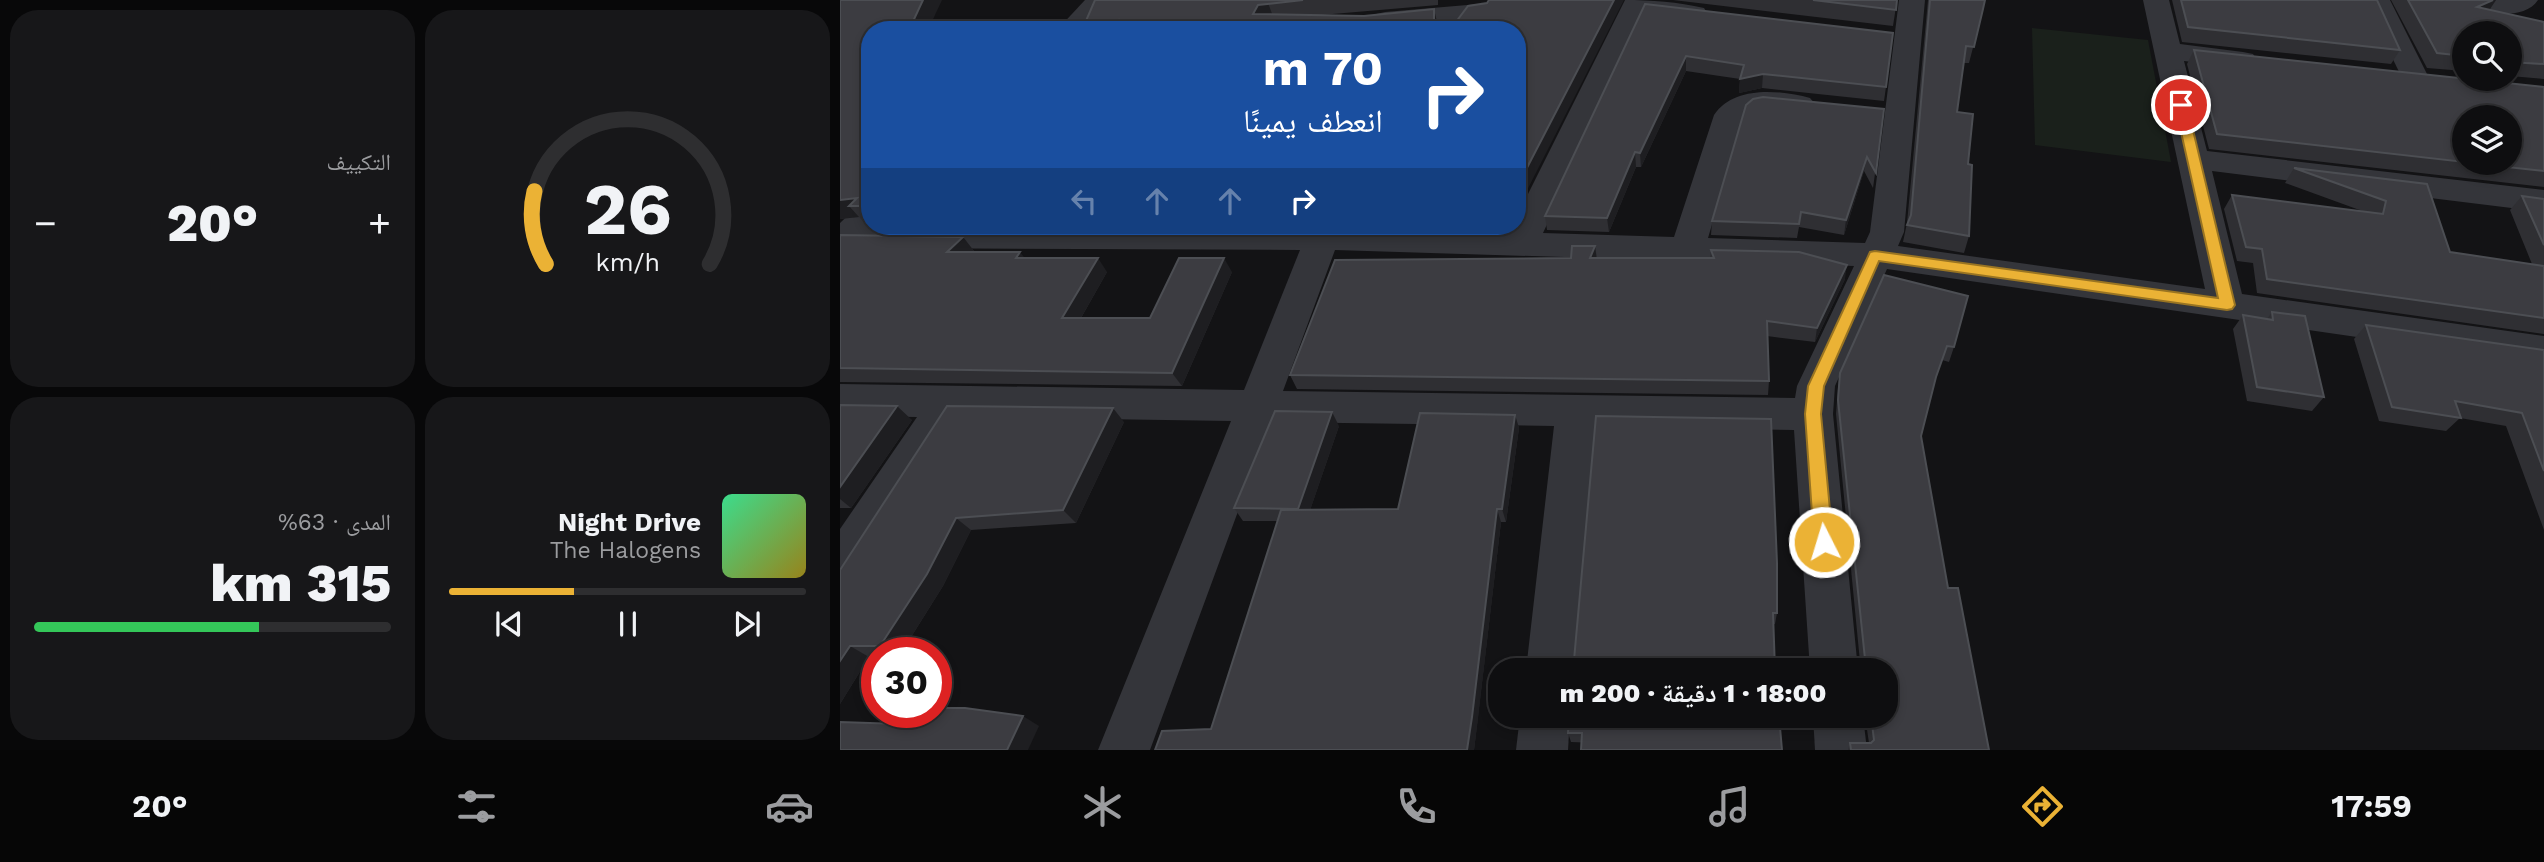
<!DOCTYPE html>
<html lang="ar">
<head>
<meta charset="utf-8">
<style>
  body { margin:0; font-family:"Work Sans","Noto Naskh Arabic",sans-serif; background:#171719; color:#f1f3f6; direction:rtl; height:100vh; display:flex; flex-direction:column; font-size:26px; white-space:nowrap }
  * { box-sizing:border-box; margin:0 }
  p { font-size:23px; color:#9b9c9f }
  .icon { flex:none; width:38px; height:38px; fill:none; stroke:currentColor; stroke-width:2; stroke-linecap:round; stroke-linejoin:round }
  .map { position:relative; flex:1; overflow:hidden; direction:ltr }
  .sheet { display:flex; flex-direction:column; gap:10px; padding:10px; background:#080809; width:840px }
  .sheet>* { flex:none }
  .guide { position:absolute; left:21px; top:21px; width:665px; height:214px; border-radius:28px; box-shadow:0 4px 10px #0003,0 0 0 2px #2e2e30; direction:rtl; background:#1a4fa0; color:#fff; overflow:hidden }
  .controls { position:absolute; left:1612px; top:21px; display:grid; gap:14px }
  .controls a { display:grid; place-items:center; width:70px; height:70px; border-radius:50%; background:#0e0e10; box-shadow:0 4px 10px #0003,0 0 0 2px #2e2e30; font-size:35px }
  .speed { position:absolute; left:21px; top:637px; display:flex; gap:14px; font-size:35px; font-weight:700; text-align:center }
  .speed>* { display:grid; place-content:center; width:91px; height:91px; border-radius:50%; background:#0e0e10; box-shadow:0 4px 10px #0003,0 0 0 2px #2e2e30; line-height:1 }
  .speed .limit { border:10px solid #d22; background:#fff; color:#111 }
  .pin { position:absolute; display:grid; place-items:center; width:60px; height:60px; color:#fff; margin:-30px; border:4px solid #fff; border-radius:50%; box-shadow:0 2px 7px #0007 }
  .me { position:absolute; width:77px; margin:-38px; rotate:355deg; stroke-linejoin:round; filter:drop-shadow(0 0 5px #0008) }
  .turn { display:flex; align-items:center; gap:24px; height:147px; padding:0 28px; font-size:32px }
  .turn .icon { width:91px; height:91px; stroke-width:2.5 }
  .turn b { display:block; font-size:49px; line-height:60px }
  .lanes { display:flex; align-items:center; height:66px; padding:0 28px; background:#0003; justify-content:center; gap:35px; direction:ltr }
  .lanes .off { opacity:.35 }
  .big { font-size:52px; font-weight:800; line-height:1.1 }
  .sheet .card { flex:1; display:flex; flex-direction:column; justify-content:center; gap:10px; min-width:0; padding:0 24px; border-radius:28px; background:#171719 }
  .sheet .dial { align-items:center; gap:0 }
  .dial svg { height:182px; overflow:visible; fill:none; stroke:#2e2e30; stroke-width:7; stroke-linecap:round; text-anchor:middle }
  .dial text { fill:#f1f3f6; stroke:none }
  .song { display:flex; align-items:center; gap:21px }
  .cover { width:84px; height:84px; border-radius:10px; background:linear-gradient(135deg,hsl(150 70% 55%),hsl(50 70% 35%)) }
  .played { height:7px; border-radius:4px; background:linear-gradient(90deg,#ebb235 35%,#2e2e30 35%) }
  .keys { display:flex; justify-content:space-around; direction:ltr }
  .heat { display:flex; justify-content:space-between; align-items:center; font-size:38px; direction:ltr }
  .charge { height:10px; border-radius:5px; background:linear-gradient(90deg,#34c759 63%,#2e2e30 0) }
  .sheet .tiles { flex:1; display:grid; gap:10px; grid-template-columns:repeat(2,1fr) }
  .trip { position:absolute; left:648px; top:658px; width:410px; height:70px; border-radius:28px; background:#0e0e10; box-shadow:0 4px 10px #0003,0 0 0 2px #2e2e30; font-weight:800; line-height:70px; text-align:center; direction:rtl }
  .dock { display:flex; height:112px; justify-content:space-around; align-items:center; background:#060606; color:#9b9c9f }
  .dock .icon { width:49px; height:49px }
  .dock .current { color:#ebb235 }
  .dock b { font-size:32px; color:#f1f3f6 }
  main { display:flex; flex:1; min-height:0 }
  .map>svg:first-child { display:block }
  .green { fill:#1a201b }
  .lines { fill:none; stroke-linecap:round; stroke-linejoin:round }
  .street { fill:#34353a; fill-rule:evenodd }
  .wall { fill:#2f2f33 }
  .shaded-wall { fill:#1e1e21 }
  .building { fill:#3c3c41; stroke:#4c4e53; stroke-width:2 }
  .route { fill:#ebb235; stroke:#997422; stroke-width:2 }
</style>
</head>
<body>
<main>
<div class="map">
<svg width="1704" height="750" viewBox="0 0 1704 750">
  <rect width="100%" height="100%" fill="#131315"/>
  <path class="green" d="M1192,28L1308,40L1331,162L1195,145Z"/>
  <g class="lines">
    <g class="street">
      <path d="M245,0H273L245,30H217Z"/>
      <path d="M785,0C811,0 838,2 864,8L868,14L864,20L855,22L804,15L703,233L834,237L874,115C894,85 940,90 970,98L975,104L970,110C947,116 924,102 903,119L868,238L1025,243L1030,232L1059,0H1085L1064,232L1058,246L1365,289L1303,0H1329L1340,44L1403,52L1413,54L1417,60L1413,66L1403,68L1344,61L1367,151L1704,190V212L1372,171L1402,294L1704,336V364L1047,269L995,386L993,414L1018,670H970L954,430L755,427L734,670H686L714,426L431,422L310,750H258L391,421L120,417L16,581L0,587V529L77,417L0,416V384L404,390L460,250L43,248L31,244L27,237L12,251L0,255V223L18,206L30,203V226H508L669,232L673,226H677V216ZM495,250L1014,266L957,386L955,398L443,391Z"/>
      <path d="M1524,0H1550L1589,78L1585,84L1575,87L1565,84Z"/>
      <path d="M1600,0H1698C1682,24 1637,10 1613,8L1604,6Z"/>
      <path d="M639,4L648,6L652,12L648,18L545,28L536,26L532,20L536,14L545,12Z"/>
      <path d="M680,716H730L728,750H676Z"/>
      <path d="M973,716H1023L1027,750H975Z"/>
    </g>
  </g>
  <g class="wall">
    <path d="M255,0H598V5L481,15L524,16L594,9L598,30H249L245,23Z"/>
    <path d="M833,0H1057L1053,26Z"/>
    <path d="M1088,0H1145L1143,9L1129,63H1124L1117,112L1128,164L1129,236L1124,253L1063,242L1067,223Z"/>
    <path d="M1332,0H1537L1560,50L1551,64L1342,42Z"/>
    <path d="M1551,0H1656L1649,10L1704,22V79L1670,76V33H1624V71L1587,68Z"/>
    <path d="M805,4L1046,87L1044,101L922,88L899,93L900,79L846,71L801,167H796L769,232L707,230L705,216Z"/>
    <path d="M30,30V223H25L19,217L0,219Z"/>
    <path d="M1354,50L1704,87V187L1369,149L1347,64Z"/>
    <path d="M1044,109L1033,188L1024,171L1004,235L959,227L957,238L871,235L872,221Z"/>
    <path d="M1454,168L1587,184L1610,252L1692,264L1670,210L1682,196L1704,199V334L1417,293L1413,263L1397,261L1384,209L1392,195L1525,212L1445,183Z"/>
    <path d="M590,226H672L668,229Z"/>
    <path d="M0,235L123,237L134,251L185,258L267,272L241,318H310L392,272L342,386L0,382Z"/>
    <path d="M755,246L757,258H870L871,250L1005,279L975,342L927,336L929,381L928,395L457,389L450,375L731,258Z"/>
    <path d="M1044,275L1114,347L1109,362L1102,360L1095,381L1081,436L1108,588L1149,750H1008L1010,743H1029L1025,716H1045L1020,662L996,414L998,387L1000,373Z"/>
    <path d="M1432,312L1484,397L1472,411L1407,401L1393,329L1403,315L1427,319Z"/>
    <path d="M1526,325L1704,350V530L1666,426L1620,418L1606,431L1539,421L1514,339Z"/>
    <path d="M0,405L72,420L11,508H0Z"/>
    <path d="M675,415L679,428L666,522H661L634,750H315L371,729L438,521H403L394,508L499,426L470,510L558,509Z"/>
    <path d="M756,416L937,613L935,624L734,660Z"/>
    <path d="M284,422L236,523L131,530L103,586L61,653H37V657H29L0,704V570Z"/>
    <path d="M729,716L942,750L731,742L728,733Z"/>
  </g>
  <g class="shaded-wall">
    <path d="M83,0H102L88,30H69Z"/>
    <path d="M774,0H784L677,210V187Z"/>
    <path d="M1653,0H1656L1648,12L1637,7Z"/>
    <path d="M428,3L434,19L413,14L418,5Z"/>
    <path d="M594,9L598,26V30H594Z"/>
    <path d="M846,56V71L801,167L800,153Z"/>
    <path d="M923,74L922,88L899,93L900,79Z"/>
    <path d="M795,152L796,167L769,232L767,218Z"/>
    <path d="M1027,157L1024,171L1004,235L1006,220Z"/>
    <path d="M17,198L9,206L19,217L0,219V200Z"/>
    <path d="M123,237L134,251L107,252Z"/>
    <path d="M755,246L757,261L750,258Z"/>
    <path d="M180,252L191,266L176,258Z"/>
    <path d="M258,258L267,272L233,332L222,318Z"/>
    <path d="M384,258L392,272L342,386L332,373Z"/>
    <path d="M1007,265L1005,279L975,342L977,328Z"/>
    <path d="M57,406L72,420L11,508L0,499V487Z"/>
    <path d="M273,408L284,422L236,523L223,510Z"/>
    <path d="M492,412L499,426L466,522L458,509Z"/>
    <path d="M675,415L679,428L666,522L662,509Z"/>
    <path d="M657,509L661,522L637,727L634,750H627Z"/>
    <path d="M116,518L131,530L103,586L61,653H51L40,646Z"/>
    <path d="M10,646L29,657L0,704V661Z"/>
    <path d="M183,716L199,726L188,750H167Z"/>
  </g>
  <g class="building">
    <path d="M0,0H83L69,30H30V206H9L17,198L0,200Z"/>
    <path d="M255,0H463L418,5L413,14L524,16L594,9V30H272L278,20L245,23Z"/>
    <path d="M649,0H774L677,187V30H610L628,6L647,3Z"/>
    <path d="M973,0H1057L1056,10Z"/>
    <path d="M1090,0H1145L1143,9L1134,47L1126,46L1117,112L1133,114L1128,164L1132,165L1129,236L1067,225L1071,215Z"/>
    <path d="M1341,0H1537L1560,50L1348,27Z"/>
    <path d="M1568,0H1653L1637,7L1704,22V64L1670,62V33H1624V56L1597,53Z"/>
    <path d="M805,4L1053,33L1046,87L923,74L900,79L904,65L846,56L800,153L795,152L767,218L705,216Z"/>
    <path d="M1354,50L1704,87V171L1629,163H1670V117H1624V162L1377,134Z"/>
    <path d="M923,97L1044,109L1036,173L1027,157L1006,220L961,212L959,224L872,221L906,105L913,99Z"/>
    <path d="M1454,168L1587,184L1610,252L1704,266V318L1427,279L1422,249L1406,247L1392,195L1543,214L1546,201Z"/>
    <path d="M1682,196L1704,199V245Z"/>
    <path d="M0,235L123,237L107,252H180L176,258H258L222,318H310L339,258H384L332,373L0,368Z"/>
    <path d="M732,246H755L750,258H874L871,250L959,252L1007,265L977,328L927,321L929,381L450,375L495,260L731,258Z"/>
    <path d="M1044,275L1128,296L1114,347L1107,346L1096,377L1081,436L1108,588H1118L1149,750H1011L1010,743H1031L1034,740L1031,716H1045V670H1003V662H1022L1025,659L998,400L1000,373Z"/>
    <path d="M1432,312L1465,316L1484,397L1417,387L1403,315L1433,320Z"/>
    <path d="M1526,325L1704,350V471L1682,413L1615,401L1621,418L1552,407Z"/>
    <path d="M0,405L57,406L0,487Z"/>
    <path d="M107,406L273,408L223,510L116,518L87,574L40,646H10L0,661V570Z"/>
    <path d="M435,411L492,412L458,509L394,508Z"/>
    <path d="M580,413L675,415L662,509H657L632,717L627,750H315L322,731L371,729L441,510L558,509Z"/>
    <path d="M756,416L931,419L937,563V613H933L935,670H711L712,662L734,660Z"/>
    <path d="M96,708H125L183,716L167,750H0V722L59,724L66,712H96Z"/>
    <path d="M729,716H939L942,750H741L742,733H728Z"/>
  </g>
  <path class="route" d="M1341,102L1347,105L1395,305L1392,309L1387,310L1039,261L984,386L981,414L993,542L990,548L984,550L977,548L974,542L965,414L968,386L1030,252L1035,251L1378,298L1335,105Z"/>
</svg>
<div class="controls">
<a><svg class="icon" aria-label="search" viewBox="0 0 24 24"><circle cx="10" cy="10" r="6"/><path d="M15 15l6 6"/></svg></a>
<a><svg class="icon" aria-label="layers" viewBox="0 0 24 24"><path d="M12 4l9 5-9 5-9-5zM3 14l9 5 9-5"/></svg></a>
</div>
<div class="speed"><div class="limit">30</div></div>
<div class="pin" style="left:1341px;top:105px;background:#d93025"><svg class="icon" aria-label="arrive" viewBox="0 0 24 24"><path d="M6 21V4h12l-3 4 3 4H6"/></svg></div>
<svg class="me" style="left:984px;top:542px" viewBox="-20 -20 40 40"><circle r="17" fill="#ebb235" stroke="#fff" stroke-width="3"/><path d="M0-11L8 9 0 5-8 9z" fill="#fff"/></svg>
<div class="trip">18:00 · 1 دقيقة · 200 m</div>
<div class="guide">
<div class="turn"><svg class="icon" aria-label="right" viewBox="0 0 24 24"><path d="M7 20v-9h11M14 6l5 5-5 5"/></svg><div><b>70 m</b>انعطف يمينًا</div></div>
<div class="lanes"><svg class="icon off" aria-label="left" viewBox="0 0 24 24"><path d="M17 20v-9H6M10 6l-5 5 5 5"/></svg><svg class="icon off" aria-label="ahead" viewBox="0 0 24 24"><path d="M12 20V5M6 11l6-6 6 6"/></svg><svg class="icon off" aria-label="ahead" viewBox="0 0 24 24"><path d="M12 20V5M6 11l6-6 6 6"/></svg><svg class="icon" aria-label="right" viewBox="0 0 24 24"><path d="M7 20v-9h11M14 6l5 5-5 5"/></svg></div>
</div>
</div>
<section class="sheet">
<div class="tiles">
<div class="card dial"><svg viewBox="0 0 100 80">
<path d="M14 69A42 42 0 1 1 86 69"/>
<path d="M14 69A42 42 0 0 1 9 37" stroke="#ebb235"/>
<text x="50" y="56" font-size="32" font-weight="700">26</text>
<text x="50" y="72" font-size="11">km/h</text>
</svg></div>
<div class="card"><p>التكييف</p>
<div class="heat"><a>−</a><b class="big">20°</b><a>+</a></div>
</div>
<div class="card">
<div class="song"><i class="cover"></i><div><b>Night Drive</b><p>The Halogens</p></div></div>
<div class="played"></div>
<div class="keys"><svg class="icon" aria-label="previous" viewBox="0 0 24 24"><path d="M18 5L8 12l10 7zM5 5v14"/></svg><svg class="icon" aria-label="pause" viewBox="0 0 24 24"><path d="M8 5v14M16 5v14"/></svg><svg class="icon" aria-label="next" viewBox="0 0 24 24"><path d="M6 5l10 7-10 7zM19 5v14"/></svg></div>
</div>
<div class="card"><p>المدى · 63%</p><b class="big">315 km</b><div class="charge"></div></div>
</div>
</section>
</main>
<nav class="dock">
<b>17:59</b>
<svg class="icon current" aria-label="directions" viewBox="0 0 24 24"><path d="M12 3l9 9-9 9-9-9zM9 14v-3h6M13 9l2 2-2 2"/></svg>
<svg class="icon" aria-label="music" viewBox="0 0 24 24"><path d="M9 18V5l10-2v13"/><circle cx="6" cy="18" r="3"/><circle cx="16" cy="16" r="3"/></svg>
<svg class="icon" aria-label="phone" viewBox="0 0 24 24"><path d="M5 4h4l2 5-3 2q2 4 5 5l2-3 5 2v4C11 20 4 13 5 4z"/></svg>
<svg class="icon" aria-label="climate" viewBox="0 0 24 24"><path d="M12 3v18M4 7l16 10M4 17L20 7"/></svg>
<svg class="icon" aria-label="car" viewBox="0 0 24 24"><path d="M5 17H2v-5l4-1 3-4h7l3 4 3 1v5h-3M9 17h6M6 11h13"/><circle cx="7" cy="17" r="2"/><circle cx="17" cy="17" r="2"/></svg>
<svg class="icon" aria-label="filters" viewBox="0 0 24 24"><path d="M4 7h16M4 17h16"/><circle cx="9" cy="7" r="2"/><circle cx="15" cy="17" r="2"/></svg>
<b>20°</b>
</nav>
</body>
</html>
